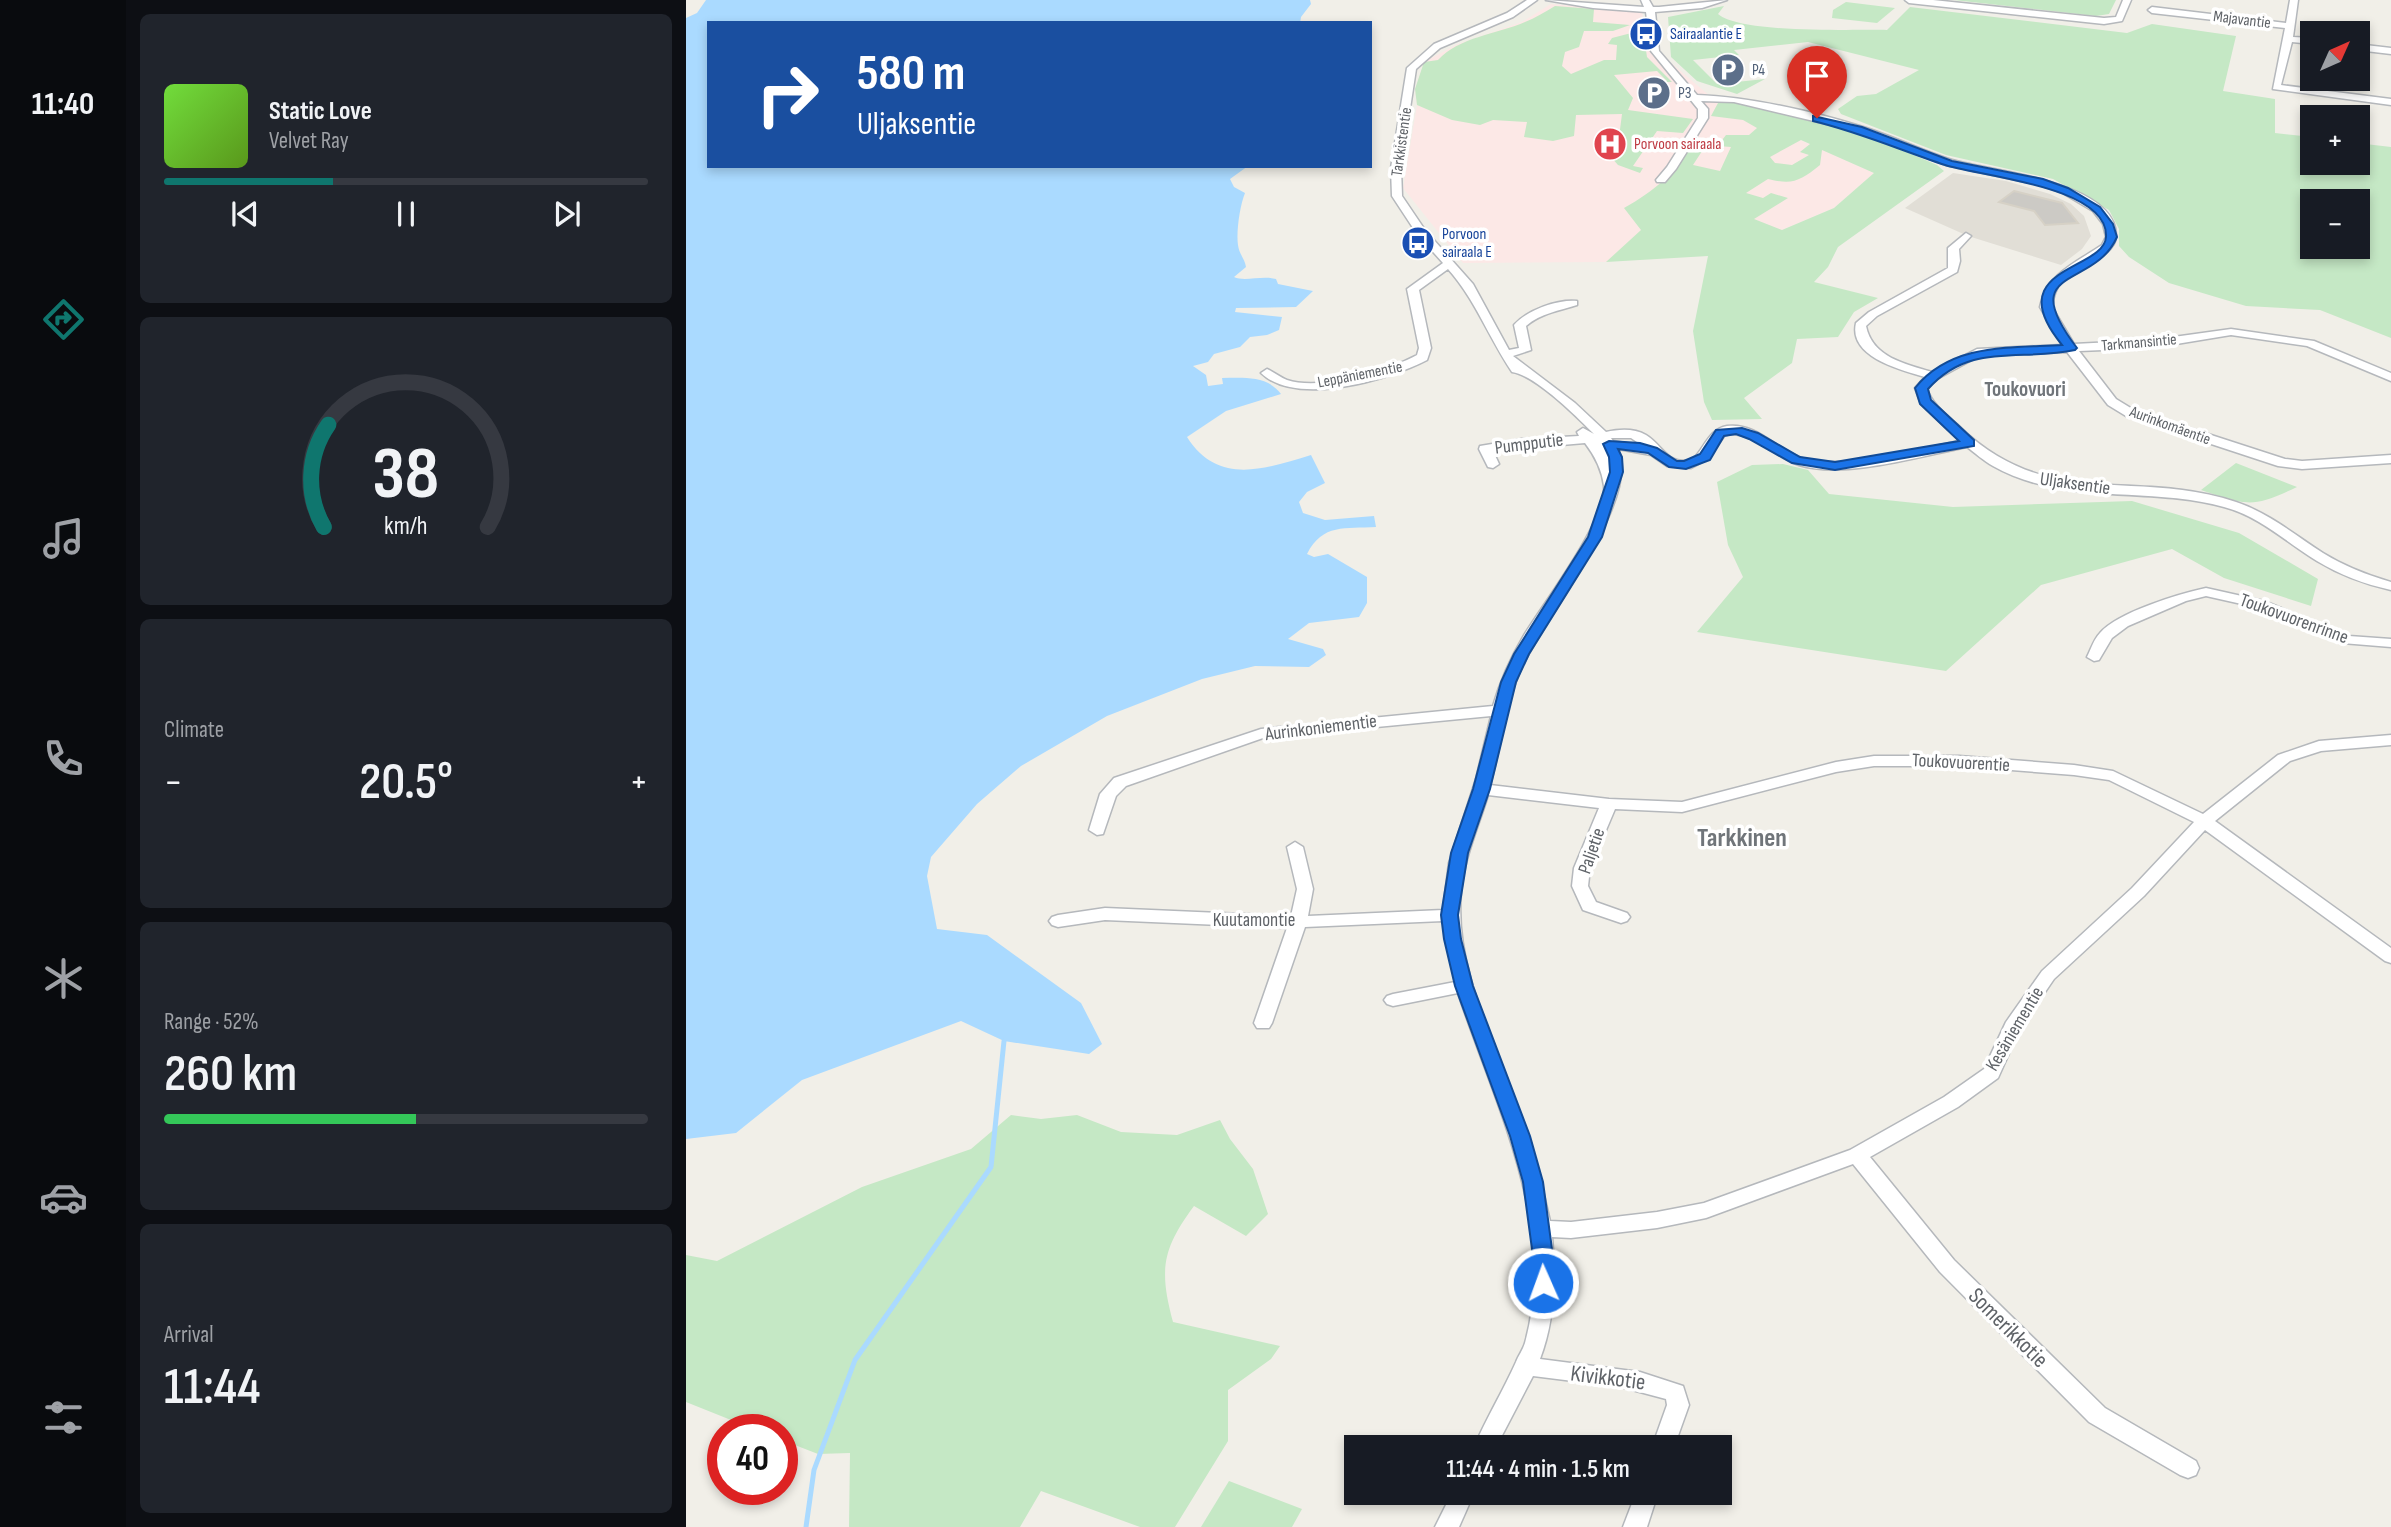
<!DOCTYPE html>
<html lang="en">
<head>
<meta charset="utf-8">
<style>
  body { margin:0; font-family:"Sofia Sans Condensed",sans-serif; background:#20242c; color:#f1f3f6; height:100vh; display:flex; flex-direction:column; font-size:26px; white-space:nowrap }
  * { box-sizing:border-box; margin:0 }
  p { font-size:23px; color:#9ea1a6 }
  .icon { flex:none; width:38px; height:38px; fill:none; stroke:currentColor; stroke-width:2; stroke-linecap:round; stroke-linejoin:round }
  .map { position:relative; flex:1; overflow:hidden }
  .panel { display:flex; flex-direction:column; gap:14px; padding:14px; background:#0d0f14; width:560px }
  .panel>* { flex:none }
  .guide { position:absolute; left:21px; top:21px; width:665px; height:147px; border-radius:0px; box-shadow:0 4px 10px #0003; background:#1a4fa0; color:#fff; overflow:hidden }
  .needle { width:46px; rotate:45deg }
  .buttons { position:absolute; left:1614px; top:21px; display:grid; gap:14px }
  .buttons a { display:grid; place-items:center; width:70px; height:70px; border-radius:0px; background:#171b24; box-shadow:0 4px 10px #0003; font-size:35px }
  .speed { position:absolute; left:21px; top:1414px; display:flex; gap:14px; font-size:35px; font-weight:700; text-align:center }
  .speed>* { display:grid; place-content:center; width:91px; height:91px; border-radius:50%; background:#171b24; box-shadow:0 4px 10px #0003; line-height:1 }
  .speed .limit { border:10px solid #d22; background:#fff; color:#111 }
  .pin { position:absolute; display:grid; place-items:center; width:60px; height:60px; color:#fff; margin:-72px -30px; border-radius:50% 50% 50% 0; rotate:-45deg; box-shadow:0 0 7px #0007 }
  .pin .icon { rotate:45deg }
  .me { position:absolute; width:77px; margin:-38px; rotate:358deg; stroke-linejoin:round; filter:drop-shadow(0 0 5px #0008) }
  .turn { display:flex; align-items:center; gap:24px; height:147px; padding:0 35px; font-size:32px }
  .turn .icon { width:91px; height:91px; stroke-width:2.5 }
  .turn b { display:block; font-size:49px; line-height:60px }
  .big { font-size:52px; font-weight:600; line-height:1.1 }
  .panel .widget { flex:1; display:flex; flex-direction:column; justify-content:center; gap:10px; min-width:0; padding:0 24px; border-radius:10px; background:#20242c }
  .panel .dial { align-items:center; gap:0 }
  .dial svg { height:182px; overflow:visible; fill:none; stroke:#363941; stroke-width:7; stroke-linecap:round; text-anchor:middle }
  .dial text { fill:#f1f3f6; stroke:none }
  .song { display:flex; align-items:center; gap:21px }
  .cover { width:84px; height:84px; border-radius:10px; background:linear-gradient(135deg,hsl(100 70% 55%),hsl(90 70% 35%)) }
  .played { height:7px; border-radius:4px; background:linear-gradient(90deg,#0f766e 35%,#363941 35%) }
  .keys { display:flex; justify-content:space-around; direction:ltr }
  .heat { display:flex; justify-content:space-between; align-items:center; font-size:38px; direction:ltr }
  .charge { height:10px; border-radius:5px; background:linear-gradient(90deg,#34c759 52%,#363941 0) }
  .trip { position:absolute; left:658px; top:1435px; width:388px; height:70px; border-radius:0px; background:#171b24; box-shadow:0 4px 10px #0003; font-weight:600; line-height:70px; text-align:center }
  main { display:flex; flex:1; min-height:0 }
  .dock { display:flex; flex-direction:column; width:126px; justify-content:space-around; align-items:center; background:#090b0e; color:#9ea1a6 }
  .dock .icon { width:49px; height:49px }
  .dock .current { color:#0f766e }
  .dock b { font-size:32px; color:#f1f3f6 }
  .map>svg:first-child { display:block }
  .education { fill:#e1ded6 }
  .medical { fill:#fce8e6 }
  .green { fill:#c5e8c5; fill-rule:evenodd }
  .water { fill:#aadaff }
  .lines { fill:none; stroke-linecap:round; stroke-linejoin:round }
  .stream { stroke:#aadaff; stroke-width:5 }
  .building { fill:#cccac5; stroke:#d6d1c6; stroke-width:2 }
  .minor-casing { stroke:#b5b8bc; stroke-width:3 }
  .minor { fill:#fff; fill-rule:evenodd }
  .route { fill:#1a73e8; stroke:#114b97; stroke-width:2 }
  .labels { text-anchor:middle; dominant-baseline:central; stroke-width:7; stroke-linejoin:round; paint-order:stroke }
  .far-street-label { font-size:16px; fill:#5f6368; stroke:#fff }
  .far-transit-label { font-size:16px; fill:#164399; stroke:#fff; text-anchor:start }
  .far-service-label { font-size:16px; fill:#4e5e75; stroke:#fff; text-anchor:start }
  .far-health-label { font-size:16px; fill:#be3a42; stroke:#fff; text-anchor:start }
  .street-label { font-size:19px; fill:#5f6368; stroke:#fff }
  .far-district-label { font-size:21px; font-weight:bold; fill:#70757a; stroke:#fff }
  .near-street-label { font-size:23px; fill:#5f6368; stroke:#fff }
  .district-label { font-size:26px; font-weight:bold; fill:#70757a; stroke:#fff }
</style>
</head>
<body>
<main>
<nav class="dock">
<b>11:40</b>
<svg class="icon current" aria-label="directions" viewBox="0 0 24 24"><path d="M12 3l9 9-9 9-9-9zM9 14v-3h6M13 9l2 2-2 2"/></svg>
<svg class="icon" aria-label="music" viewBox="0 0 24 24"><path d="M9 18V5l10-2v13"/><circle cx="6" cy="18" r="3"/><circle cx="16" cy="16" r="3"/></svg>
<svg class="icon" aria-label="phone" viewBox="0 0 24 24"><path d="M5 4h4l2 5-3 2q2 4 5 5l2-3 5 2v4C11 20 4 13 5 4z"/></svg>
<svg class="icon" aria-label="climate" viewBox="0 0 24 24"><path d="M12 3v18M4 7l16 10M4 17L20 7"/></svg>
<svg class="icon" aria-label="car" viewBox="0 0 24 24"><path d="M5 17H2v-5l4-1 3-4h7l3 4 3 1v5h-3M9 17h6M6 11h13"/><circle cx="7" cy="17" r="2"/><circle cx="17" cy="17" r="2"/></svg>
<svg class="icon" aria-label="filters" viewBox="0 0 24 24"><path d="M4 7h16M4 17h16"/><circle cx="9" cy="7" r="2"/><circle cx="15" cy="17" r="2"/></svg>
</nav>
<section class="panel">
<div class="widget">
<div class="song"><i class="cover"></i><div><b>Static Love</b><p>Velvet Ray</p></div></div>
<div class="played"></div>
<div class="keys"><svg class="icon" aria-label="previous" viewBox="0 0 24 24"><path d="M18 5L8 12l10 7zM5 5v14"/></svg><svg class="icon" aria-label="pause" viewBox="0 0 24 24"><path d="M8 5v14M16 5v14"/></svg><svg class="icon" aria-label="next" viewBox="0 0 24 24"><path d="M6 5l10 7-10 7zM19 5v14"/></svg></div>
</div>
<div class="widget dial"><svg viewBox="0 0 100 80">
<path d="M14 69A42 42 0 1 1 86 69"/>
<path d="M14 69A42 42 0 0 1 16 24" stroke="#0f766e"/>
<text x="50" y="56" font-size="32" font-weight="700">38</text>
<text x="50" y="72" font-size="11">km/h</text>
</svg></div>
<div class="widget"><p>Climate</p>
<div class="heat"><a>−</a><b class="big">20.5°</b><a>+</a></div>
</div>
<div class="widget"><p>Range · 52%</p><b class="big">260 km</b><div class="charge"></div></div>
<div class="widget"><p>Arrival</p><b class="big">11:44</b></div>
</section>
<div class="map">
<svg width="1705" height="1527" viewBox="0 0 1705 1527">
  <rect width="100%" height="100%" fill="#f1efe8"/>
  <path class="education" d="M1267,173L1320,181L1364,194L1385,204L1398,216L1405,236L1396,249L1375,265L1282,236L1219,208Z"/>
  <path class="medical" d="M865,4L956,12L962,43L1032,103L1188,173L1148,208L1096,230L920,262L777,263L717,188L731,105L729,89L738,62L772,44L836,22Z"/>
  <g class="green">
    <path d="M1268,0H1430L1423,14L1410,16Z"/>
    <path d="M1160,2L1209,8L1191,23L1146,18L1147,10Z"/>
    <path d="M869,6L908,9L907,22L944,25L927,31H898L893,47L879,52L876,66L885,74L918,60H930L931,45L922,44L926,38L957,30L961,57L986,82H976L981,81L971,71L928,75L947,98L942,110L1007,119L997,133L971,131L947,166L957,168L954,173L932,165L925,157L932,145L936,114L890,115L888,136L867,141L838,137L841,122L807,120L794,125L766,120L731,105L729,89L738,62L752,60C773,37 811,34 839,22C849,18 859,12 869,6Z"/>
    <path d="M1038,6L1032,14C1056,34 1166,29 1201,30L1224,7L1441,33L1466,24L1550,36L1537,91L1589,99V133L1626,137V163H1671V143L1705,147V338L1634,310L1560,306L1483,283L1443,257L1433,246V229L1423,210L1367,179L1260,155L1155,114L1152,109L1171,96L1190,94L1233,70L1122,42L1048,50L1053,55L1007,60L1031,84L1079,79L1051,94L1011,81L985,57L982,17ZM1626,201H1671V247H1626Z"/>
    <path d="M1042,101L1174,132L1251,165L1258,171L1152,247L1142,267L1128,282L1192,298L1168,312L1152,337L1111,339L1106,363L1058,398L1076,419L1026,420L1018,402L1007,331L1022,256L920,262L955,230L938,208C969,191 991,171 1009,141L1033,144L1040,135H1063L1071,128L1057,120L1025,116L1032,103ZM1115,140L1124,144L1114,152L1123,155L1106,165L1089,163L1084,157ZM1020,145L1045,147L1034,171L1007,165ZM1136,150L1188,173L1148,208L1096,230L1068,219L1102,198L1085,193L1077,198L1060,193L1082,179C1107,185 1114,181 1134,165Z"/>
    <path d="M1550,463L1611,487C1565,509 1561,505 1515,490Z"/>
    <path d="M1097,464L1122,470L1143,494L1267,507L1446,501L1553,533L1632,579L1625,606L1538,578L1486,549L1355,585L1260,671L1011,632L1057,577L1042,545L1031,482L1066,465Z"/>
    <path d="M325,1115L355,1119L391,1115L435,1132L491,1135L534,1120L544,1139L567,1169L582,1214L560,1236L508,1206C476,1249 473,1270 487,1322L594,1346L585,1359L542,1390V1441L489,1527H454L355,1491L334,1527H163L164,1453L132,1454L96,1440V1430H70L0,1402V1255L31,1261L176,1187L285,1149Z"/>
    <path d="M543,1481L616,1509L606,1527H515Z"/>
  </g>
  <path class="water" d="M20,0H624L625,4L615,17L614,23H23V166H562L544,179L548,187L559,193C554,205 550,232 552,245C553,254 559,259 560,267L548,277C559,282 576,275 590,279L592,284L627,291L610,307L550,308L549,312L596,317L593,330L581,335L564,337L554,347L528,354L522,362L507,366L520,375L522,386L537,384L536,378C557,378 581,375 595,394L540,411L501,437C532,486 579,469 625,455L639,483L621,492L613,502L617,513L639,520L688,516L690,527C659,529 637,523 621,554L628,557L642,554L681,577V603L673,617L623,623L602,639L637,649L640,655L623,667L569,666L516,679L421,716L335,766L291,804L245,857L241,876L251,929L301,935L395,1003L416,1044L403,1054L318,1041L275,1021L116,1080L50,1133L0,1139V18L11,13Z"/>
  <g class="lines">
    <path class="stream" d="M120,1527L128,1470L169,1360L305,1167L318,1041"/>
  </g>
  <path class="building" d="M1328,191L1376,203L1392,223L1359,225L1348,211L1313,202Z"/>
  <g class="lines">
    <defs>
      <g id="minor">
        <path d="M841,0H851L827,17L754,48L730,69L715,168L716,196L739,230L787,284L823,350L833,348L828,325C841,310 872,299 891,301V305C873,311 855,313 840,326L845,350L827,356L889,403L920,432C933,429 948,428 960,435C977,445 983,469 1008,458C1019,447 1023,429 1041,426C1072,422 1092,452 1119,459C1161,470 1231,449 1274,441L1235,404L1229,388L1239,377C1215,370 1162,357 1170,323L1183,312L1262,268V248L1280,233L1285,236L1273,249L1274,261L1271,272L1191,316L1180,326C1186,357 1219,364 1246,372L1291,349L1376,345L1354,307C1360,274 1391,262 1416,245L1420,237L1417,224L1407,211L1375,192L1354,185L1260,165L1170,131L1048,102L1015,101L1022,109V118L990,169L979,182H971L970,180L981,167L1012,118V109L965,51L960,12L907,8L860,0L958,7L955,0H963L967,7H973L1041,0L1016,8L969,12L973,51L1011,95C1063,97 1126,111 1177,127C1207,136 1236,151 1266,160C1303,171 1431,181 1430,236C1430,257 1387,269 1375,283C1369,289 1367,299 1366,307L1388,344L1466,340L1545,329L1628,341L1705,373V381L1621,346L1545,335L1466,348L1393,351L1430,399L1448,410L1599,459L1616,461L1705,455V463L1616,469L1592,466L1440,416L1422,405L1381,352L1293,356L1251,379L1241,389C1247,406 1262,416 1275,428C1363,512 1450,468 1550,502C1583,513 1609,535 1637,553C1658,566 1681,575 1705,582V590C1678,584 1654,575 1631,561C1600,542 1573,516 1538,507C1463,486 1377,506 1307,466C1298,461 1289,453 1281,447C1235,456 1158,479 1113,465C1089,458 1066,429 1039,435L1022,459L1005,468L981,466L965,455L932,449C956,500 855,621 834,671C819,707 815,747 804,785L923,799L996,802L1150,762L1188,756H1273L1388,765L1427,771L1517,814L1592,755L1633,741L1705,735V745L1635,751L1604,761L1529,821L1705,948V963L1699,961L1519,830L1458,896L1368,979L1334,1029L1312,1078L1272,1107L1184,1157L1268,1260L1419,1408L1510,1461L1513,1468L1510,1475L1502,1478L1494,1475L1403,1422L1254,1272L1167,1164L1020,1218L971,1228L885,1238L866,1237C870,1278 869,1320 854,1359L954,1372L997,1386L1003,1405L988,1447H966L981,1405L980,1399L935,1387L847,1376L810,1447H788C800,1419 818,1389 830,1362C832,1356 837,1350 839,1343C872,1223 809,1105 772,993L707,1006L701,1004L698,1000L701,996L707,994L769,982L757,921L619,927L586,1023L583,1028H571L568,1023L601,928L419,920L372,927L366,925L363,921L366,917L372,915L419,908L605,916L611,889L601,847L609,842L617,847L627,889L622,916L757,910L763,863L790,779L805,716L577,738L440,786L430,796L417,834L411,835L403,830L414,794L428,778L575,729L807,706C814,682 824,659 837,637C856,605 921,521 918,486C916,470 909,456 899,443L807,451L813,464L807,468L802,467L793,449L794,446L836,439L893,436L891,432L897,428L908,434C890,416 849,375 826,372C803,338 789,299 762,269L733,290L745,348L741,360C703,380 610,407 575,373L581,369C588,372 594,377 601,380C635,391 701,371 731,355L733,348L721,289L757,263L731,234L706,196L705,168L721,68L748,44L821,13ZM925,438H945L957,446L927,441ZM1188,766H1273L1388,775L1423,780L1508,822L1446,888L1356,971L1320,1022L1298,1069L1258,1097L1164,1150L1018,1203L971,1212L885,1222L864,1221C855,1180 844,1141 830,1103C806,1037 768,964 775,892C778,858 792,828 802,795L913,808L888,868L886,886L897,910L935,923L941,921L944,917L941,913L910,902L902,886L904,868L929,809L996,812L1150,772Z"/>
        <path d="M1219,0H1247L1418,18L1430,17L1437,0H1445L1436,21L1418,24L1223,3Z"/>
        <path d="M1604,0H1612L1607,37L1626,38V44L1606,42L1595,85L1705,99V105L1587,89L1599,28L1466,13L1462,10L1466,7L1600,23Z"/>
        <path d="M1671,44L1705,48V54L1671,50Z"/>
        <path d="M1520,588L1578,601L1663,636L1705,639V647L1656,643L1569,607L1520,596L1500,601L1442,626L1426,638L1413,660L1408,661L1401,657C1405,649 1408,639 1414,633C1432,612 1493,594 1520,588Z"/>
        <path d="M766,1493H788L773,1527H749Z"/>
        <path d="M950,1493H972L961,1527H937Z"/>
      </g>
    </defs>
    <use href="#minor" class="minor-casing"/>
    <use href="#minor" class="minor"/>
  </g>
  <path class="route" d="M1127,116L1176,127L1266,161L1357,179L1382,188L1414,207L1427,224L1431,237C1408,290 1328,265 1391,348L1389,350C1335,362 1285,341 1242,389L1245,400L1288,440V446L1149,470L1106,463L1063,439L1050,434L1038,436L1024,460L1000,469L983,467L962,453L932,449L936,457L937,472L916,537L843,654L830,682L804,789L782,853L772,915L775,939L787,986L844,1136L857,1182L866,1249L868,1283L865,1289L857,1291L850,1289L847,1283L846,1249L837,1182L824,1136L769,986L758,939L755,915L765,853L787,789L815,682L828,654L902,537L924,472L923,457L917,444L923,441L954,443L971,448L991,461H998L1014,454L1030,430L1056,428L1072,433L1114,457L1149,462L1273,441L1234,404L1229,388C1265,343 1324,348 1376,345C1312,267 1418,271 1420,237C1423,186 1292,176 1259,165C1214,150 1173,132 1127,121Z"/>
  <defs>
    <symbol id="bus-disc" viewBox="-11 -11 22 22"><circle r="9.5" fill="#1a4fb4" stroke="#fff"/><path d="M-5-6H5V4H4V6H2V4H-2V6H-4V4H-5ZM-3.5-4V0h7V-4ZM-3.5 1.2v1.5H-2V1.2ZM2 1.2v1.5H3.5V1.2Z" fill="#fff"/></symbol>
    <symbol id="parking-disc" viewBox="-11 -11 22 22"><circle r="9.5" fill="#5c6f8a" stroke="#fff"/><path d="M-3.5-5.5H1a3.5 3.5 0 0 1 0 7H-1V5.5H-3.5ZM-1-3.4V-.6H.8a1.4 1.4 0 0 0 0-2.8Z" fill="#fff"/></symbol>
    <symbol id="hospital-disc" viewBox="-11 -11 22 22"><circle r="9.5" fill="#e0444e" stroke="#fff"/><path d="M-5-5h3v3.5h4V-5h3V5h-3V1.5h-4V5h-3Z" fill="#fff"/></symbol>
  </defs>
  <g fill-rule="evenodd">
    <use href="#bus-disc" x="941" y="15" width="38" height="38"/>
    <use href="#parking-disc" x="1023" y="51" width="38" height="38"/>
    <use href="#parking-disc" x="949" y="74" width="38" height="38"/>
    <use href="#hospital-disc" x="905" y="125" width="38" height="38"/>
    <use href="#bus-disc" x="713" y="224" width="38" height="38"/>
  </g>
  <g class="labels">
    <g class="far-street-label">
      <text transform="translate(1556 20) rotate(7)">Majavantie</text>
      <text transform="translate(716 142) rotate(-82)">Tarkkistentie</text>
      <text transform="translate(1453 343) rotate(-5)">Tarkmansintie</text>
      <text transform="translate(674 375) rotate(-11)">Leppäniementie</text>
      <text transform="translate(1484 426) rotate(20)">Aurinkomäentie</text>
    </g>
    <g class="far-transit-label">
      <text x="984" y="34">Sairaalantie E</text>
      <text x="756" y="234">Porvoon<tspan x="756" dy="18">sairaala E</tspan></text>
    </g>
    <g class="far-service-label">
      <text x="1066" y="70">P4</text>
      <text x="992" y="93">P3</text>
    </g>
    <g class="far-health-label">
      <text x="948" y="144">Porvoon sairaala</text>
    </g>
    <g class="street-label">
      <text transform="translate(843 444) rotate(-7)">Pumpputie</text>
      <text transform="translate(1389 484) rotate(8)">Uljaksentie</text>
      <text transform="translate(1608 619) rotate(20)">Toukovuorenrinne</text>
      <text transform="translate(635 728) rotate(-7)">Aurinkoniementie</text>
      <text transform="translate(1275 763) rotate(3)">Toukovuorentie</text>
      <text transform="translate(906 851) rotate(-71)">Paljetie</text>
      <text x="568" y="920">Kuutamontie</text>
      <text transform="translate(1329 1029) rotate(-59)">Kesäniementie</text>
    </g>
    <g class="far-district-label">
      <text x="1339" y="389">Toukovuori</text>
    </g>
    <g class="near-street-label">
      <text transform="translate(1322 1328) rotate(45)">Somerikkotie</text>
      <text transform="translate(922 1378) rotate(7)">Kivikkotie</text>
    </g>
    <g class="district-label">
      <text x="1056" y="838">Tarkkinen</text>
    </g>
  </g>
</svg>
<div class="buttons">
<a><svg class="needle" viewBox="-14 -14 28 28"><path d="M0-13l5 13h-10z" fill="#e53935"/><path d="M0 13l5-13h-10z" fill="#9ea1a6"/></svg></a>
<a>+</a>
<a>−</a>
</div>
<div class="speed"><div class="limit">40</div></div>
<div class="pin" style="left:1131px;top:118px;background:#d93025"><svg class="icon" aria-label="arrive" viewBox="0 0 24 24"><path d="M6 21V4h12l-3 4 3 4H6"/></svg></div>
<svg class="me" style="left:857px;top:1283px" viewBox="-20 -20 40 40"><circle r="17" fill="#1a73e8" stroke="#fff" stroke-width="3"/><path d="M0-11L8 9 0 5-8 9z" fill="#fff"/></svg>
<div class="trip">11:44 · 4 min · 1.5 km</div>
<div class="guide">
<div class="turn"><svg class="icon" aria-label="right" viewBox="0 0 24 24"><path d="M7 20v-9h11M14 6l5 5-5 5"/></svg><div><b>580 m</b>Uljaksentie</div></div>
</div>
</div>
</main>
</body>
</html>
